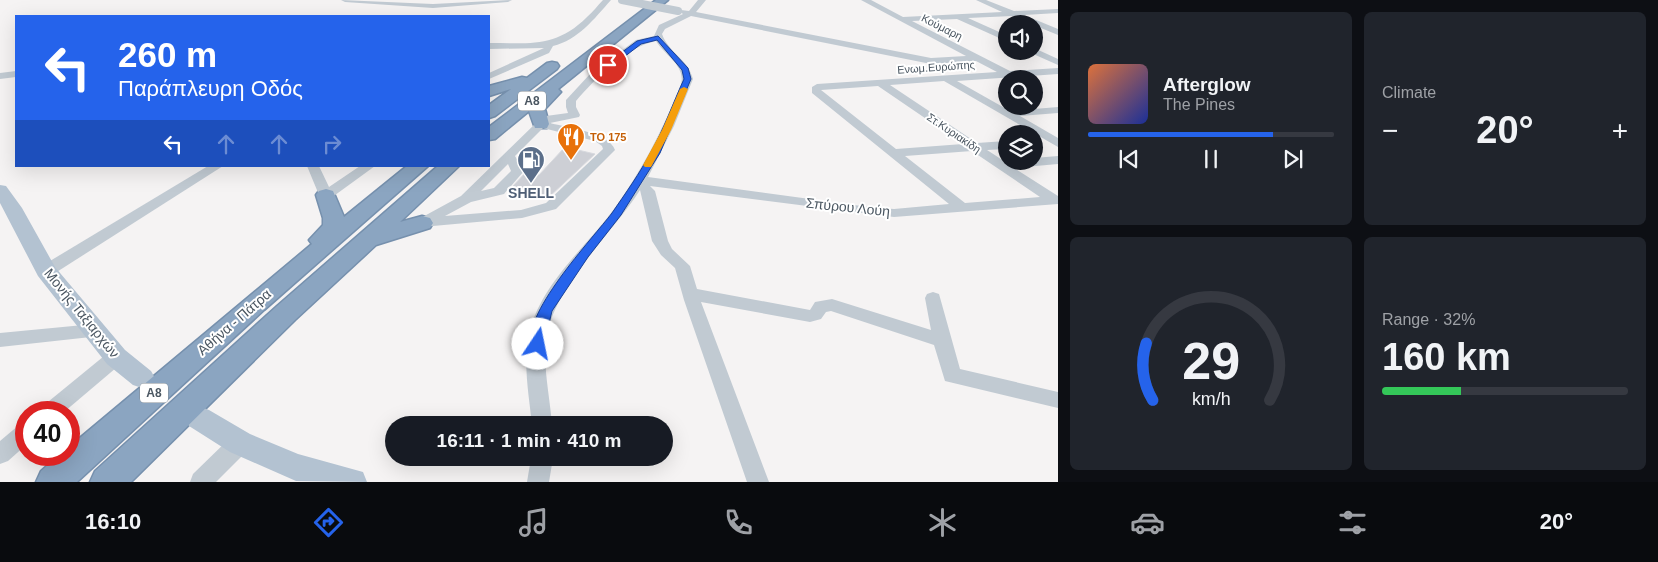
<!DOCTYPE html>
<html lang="en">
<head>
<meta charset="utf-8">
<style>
  body { margin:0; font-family:Arial,sans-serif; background:#20242c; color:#f1f3f6; height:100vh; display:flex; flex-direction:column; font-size:19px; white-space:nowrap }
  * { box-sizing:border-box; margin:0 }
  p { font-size:16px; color:#9ea1a6 }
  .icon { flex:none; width:28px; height:28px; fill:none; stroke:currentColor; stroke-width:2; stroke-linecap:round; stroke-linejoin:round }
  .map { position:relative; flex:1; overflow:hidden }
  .sheet { display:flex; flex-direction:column; gap:12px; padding:12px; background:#0d0f14; width:600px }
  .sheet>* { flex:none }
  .hud { position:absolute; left:15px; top:15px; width:475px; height:152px; border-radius:0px; box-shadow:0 5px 20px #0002; background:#2563eb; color:#fff; overflow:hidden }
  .controls { position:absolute; left:998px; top:15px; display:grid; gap:10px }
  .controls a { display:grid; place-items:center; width:45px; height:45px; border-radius:50%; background:#171b24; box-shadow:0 5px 20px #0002; font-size:25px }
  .speed { position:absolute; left:15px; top:401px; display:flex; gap:10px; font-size:25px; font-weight:700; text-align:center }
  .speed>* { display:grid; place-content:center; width:65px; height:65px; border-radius:50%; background:#171b24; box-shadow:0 5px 20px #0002; line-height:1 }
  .speed .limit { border:8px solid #d22; background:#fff; color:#111 }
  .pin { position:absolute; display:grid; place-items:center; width:42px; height:42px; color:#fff; margin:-21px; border:2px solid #fff; border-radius:50%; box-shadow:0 1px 5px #0007 }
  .me { position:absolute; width:55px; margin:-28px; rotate:11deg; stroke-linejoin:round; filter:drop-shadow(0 0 4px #0008) }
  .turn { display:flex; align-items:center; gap:18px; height:105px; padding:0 20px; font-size:22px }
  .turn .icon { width:65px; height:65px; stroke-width:2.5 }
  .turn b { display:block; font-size:35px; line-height:42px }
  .lanes { display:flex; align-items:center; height:48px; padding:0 20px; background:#0003; justify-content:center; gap:25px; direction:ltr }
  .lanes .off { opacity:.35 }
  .big { font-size:38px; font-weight:700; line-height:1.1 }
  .sheet .card { flex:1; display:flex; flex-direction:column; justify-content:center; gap:8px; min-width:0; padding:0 18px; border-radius:8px; background:#20242c }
  .sheet .dial { align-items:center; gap:0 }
  .dial svg { height:130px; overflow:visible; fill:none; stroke:#363941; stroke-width:7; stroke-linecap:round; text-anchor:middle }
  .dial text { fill:#f1f3f6; stroke:none }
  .song { display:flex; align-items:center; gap:15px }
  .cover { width:60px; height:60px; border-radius:8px; background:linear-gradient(135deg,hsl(20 70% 55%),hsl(230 70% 35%)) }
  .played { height:5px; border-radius:2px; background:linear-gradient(90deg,#2563eb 75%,#363941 75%) }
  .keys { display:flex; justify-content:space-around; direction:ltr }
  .heat { display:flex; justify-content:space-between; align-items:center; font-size:28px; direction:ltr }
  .charge { height:8px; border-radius:4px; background:linear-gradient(90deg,#34c759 32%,#363941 0) }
  .sheet .tiles { flex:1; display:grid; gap:12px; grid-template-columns:repeat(2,1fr) }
  .trip { position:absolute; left:385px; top:416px; width:288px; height:50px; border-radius:25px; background:#171b24; box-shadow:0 5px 20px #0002; font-weight:700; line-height:50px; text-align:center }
  .dock { display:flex; height:80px; justify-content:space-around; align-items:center; background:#090b0e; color:#9ea1a6 }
  .dock .icon { width:35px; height:35px }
  .dock .active { color:#2563eb }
  .dock b { font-size:22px; color:#f1f3f6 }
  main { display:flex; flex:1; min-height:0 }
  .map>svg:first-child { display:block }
  .building { fill:#cdcfd5; stroke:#d7d9de }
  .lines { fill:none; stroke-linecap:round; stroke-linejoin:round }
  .highway-casing { stroke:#7690ad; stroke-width:3 }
  .minor { fill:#c1cad2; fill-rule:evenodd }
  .major { fill:#b3c2d1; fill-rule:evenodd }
  .highway { fill:#8ba5c1; fill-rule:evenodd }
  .minor-bridge { stroke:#c1cad2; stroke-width:8 }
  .route { fill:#2563eb; stroke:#184099 }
  .slow { fill:#f59e0b }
  .labels { text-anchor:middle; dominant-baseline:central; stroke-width:4; stroke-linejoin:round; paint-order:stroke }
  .far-street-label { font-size:11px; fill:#4a5661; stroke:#fff }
  .far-food-label { font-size:11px; font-weight:bold; fill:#c56008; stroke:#fff; text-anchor:start }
  .shield { fill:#fff; stroke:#808990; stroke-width:1 }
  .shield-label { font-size:12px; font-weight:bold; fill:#4a5661 }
  .service-label { font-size:14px; font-weight:bold; fill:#4e5e75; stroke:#fff }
  .street-label { font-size:14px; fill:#4a5661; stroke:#fff }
</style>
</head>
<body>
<main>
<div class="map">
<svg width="1058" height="482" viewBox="0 0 1058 482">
  <rect width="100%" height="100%" fill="#f5f3f3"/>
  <path class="building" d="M565,147L595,154L549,197L513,186L527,171L539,175Z"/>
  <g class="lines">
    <defs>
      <g id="highway">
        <path d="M656,0H668L558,89L561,92L545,109L549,124L547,128H535L529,111L495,139L489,140V127Z"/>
        <path d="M552,62L557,63L559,66L557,69L495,116L489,118V105L511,89L489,96V86L522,77L527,78L547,63Z"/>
        <path d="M407,166H428L264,310L77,482H36L41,471L59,455H69V447L312,244L309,240L323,225V218L316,195L319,191L326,189L333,191L344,217Z"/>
        <path d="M438,166H459L400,222L422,216L430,218L433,223L430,228L376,245L295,320L131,482H90L95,471L277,306Z"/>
      </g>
    </defs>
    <use href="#highway" class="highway-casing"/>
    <g class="minor">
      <path d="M341,0L433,4L512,0L508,2L433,8L345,2Z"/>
      <path d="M603,0H611C594,19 578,40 553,46L549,53L489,79V73L544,48L489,49V43C529,43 556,48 587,17C593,12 597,6 603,0Z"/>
      <path d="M698,0H706L696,12L931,58L966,56L861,0H871L903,17L1002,12L976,0H986L1014,11L1058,9V13L1024,15L1058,29V35L1012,16L968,18L1006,35V41L957,19L912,21L1010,71L1058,68V74L957,81L1010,111L1058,107V113L1020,116L1058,138V147L944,81L890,85L977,143L1006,141V149L987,150L1004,161H1034V158L1058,156V164L1014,168L1058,196V204L894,217L650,186L655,191L668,241L672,249L690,266L697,289L810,310L815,302L832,299L931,330L925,298L927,294L933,292L939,294L960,369L1058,392V408L945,381L934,345L831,311L826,312L821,319L810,322L701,302L769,482H747L684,300L675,268L661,255L652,241L640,190C612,234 551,290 546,341C543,369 550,397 552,425H532C529,394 522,361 530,330C543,282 585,248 614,209C641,172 662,131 680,87C688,67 666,57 656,41C626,47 596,78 576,101V107L580,115L579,117L550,123C568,128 609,132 615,150L556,209L522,218L422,227L417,226L415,223L417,220L461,196L537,122L546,116L568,113L566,107V100L590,74L636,40L654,36L659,25L683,14L680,12L681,10L689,11ZM691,16L931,64L976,61L997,72L817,84L812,87V93L949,204L894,209L869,207L648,177L674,126L693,79C688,59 668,52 662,34L665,29ZM878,86L963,144L896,149L821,90ZM543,128L595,141L602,146L603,149L546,203L521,210L445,216L471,202L504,194L524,171L515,156ZM972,151L1040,197L965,203L905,156ZM508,164L511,171L494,188L481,191Z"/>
      <path d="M1034,48L1058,59V65L1031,53L1030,51H1034Z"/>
      <path d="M16,71V77L0,79V73Z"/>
      <path d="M208,166H223L52,275L46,276L40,275L38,271L40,267Z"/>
      <path d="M307,166H319L329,187L360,166H375L331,198L326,199L319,195Z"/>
      <path d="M94,324L100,326L103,331L100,336L0,347V333Z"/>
      <path d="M116,350L123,352L125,357L123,362L64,412H40L43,406L109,352Z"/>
      <path d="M26,423V445L8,461L0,464V441L19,425Z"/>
      <path d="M240,433L248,436L251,443L248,450L216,482H190L193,474L232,436Z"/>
      <path d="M531,458H553L549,482H527Z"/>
    </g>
    <g class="major">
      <path d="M0,185L6,186L22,208L55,267L125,350L151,371L155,378L151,385L142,388L133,385L107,364L38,276L0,203Z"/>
      <path d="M199,406L209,410L250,434L298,454L363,472L367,482L296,481L230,452L189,426L185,418L189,410Z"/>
    </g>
    <use href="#highway" class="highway"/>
    <path class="minor-bridge" d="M622,0L678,11"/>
  </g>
  <path class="route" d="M658,36L688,68L691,79L660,153L621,215L588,257L552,311L543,348L538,349L533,348C517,318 594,237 612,213C625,194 640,173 651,152C664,129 673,103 684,79L682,70L657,40L641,44L611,67L605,65L637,41Z"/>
  <path class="slow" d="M684,87L688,89L671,130L651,167H645L643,165L662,130L680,89Z"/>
  <defs>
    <symbol id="restaurant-pin" viewBox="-11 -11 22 30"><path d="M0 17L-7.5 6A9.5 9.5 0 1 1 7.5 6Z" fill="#e8710a" stroke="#fff"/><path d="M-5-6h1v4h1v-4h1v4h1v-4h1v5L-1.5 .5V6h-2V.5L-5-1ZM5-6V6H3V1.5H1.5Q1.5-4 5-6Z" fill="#fff"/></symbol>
    <symbol id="fuel-pin" viewBox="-11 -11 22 30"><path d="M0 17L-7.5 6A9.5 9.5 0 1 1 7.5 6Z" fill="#5c6f8a" stroke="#fff"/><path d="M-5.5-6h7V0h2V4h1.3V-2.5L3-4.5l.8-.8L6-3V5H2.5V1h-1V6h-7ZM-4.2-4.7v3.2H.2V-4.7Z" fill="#fff"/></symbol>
  </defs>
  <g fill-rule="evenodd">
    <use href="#restaurant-pin" x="555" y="121" width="32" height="43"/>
    <use href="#fuel-pin" x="515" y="144" width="32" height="43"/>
  </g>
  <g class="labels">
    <g class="far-street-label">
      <text transform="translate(942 27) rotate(27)">Κούμαρη</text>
      <text transform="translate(936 67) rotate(-4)">Ενωμ.Ευρώπης</text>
      <text transform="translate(954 133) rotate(34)">Στ.Κυριακίδη</text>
    </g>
    <g class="far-food-label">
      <text x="590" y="137">TO 175</text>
    </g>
    <g class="shield">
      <rect x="518" y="91.5" width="28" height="19" rx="4"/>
      <rect x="140" y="383.5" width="28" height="19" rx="4"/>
    </g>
    <g class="shield-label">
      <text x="532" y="101">Α8</text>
      <text x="154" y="393">Α8</text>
    </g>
    <g class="service-label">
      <text x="531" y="193">SHELL</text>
    </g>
    <g class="street-label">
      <text transform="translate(848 207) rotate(6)">Σπύρου Λούη</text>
      <text transform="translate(82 313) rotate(51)">Μονής Ταξιαρχών</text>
      <text transform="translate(234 322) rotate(-41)">Αθήνα - Πάτρα</text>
    </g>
  </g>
</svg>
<div class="controls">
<a><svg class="icon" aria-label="sound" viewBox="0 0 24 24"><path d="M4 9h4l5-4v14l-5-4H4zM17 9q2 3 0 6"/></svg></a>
<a><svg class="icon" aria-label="search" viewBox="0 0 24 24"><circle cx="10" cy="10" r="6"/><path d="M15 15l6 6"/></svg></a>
<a><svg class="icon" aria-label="layers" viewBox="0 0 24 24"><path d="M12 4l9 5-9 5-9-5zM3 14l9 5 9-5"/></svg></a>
</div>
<div class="speed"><div class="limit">40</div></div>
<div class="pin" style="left:608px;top:65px;background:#d93025"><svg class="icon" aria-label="arrive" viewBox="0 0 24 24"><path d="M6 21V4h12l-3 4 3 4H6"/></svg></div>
<svg class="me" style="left:538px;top:344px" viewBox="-20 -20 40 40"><circle r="19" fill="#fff"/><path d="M0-13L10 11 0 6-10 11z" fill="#2563eb"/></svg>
<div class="trip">16:11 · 1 min · 410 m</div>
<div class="hud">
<div class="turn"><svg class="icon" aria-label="left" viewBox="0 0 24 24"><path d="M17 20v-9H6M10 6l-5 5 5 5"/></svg><div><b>260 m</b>Παράπλευρη Οδός</div></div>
<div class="lanes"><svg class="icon" aria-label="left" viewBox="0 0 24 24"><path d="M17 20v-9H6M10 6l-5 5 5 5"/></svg><svg class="icon off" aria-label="ahead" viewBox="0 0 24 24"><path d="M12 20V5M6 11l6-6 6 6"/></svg><svg class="icon off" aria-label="ahead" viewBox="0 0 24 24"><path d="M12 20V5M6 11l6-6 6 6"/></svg><svg class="icon off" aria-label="right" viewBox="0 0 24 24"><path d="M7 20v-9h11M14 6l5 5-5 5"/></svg></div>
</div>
</div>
<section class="sheet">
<div class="tiles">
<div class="card">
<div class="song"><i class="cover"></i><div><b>Afterglow</b><p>The Pines</p></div></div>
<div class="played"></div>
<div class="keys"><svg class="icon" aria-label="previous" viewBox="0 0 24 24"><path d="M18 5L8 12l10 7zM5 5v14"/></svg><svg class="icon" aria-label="pause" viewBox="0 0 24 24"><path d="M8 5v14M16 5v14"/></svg><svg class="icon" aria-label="next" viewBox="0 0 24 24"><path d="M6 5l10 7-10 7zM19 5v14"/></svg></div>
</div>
<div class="card"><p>Climate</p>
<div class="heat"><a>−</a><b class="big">20°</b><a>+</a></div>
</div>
<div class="card dial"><svg viewBox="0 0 100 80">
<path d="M14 69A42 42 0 1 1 86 69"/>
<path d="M14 69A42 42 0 0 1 10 34" stroke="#2563eb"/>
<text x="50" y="56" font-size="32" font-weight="700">29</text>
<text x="50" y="72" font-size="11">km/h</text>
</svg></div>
<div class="card"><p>Range · 32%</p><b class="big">160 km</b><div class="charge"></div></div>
</div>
</section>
</main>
<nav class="dock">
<b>16:10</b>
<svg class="icon active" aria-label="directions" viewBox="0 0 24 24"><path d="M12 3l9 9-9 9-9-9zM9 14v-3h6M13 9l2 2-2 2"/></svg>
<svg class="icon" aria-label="music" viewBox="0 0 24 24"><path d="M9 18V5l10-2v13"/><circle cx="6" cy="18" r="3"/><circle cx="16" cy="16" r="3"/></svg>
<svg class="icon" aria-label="phone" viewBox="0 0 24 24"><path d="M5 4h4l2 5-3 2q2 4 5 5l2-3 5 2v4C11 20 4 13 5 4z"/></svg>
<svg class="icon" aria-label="climate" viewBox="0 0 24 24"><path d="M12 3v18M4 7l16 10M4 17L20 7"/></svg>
<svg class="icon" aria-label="car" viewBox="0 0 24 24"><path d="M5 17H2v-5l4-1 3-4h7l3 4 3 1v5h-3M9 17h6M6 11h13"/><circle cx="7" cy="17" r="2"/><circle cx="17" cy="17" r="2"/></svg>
<svg class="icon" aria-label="filters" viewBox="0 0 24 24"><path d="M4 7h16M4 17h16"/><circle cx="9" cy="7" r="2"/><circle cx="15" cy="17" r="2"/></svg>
<b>20°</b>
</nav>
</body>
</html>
